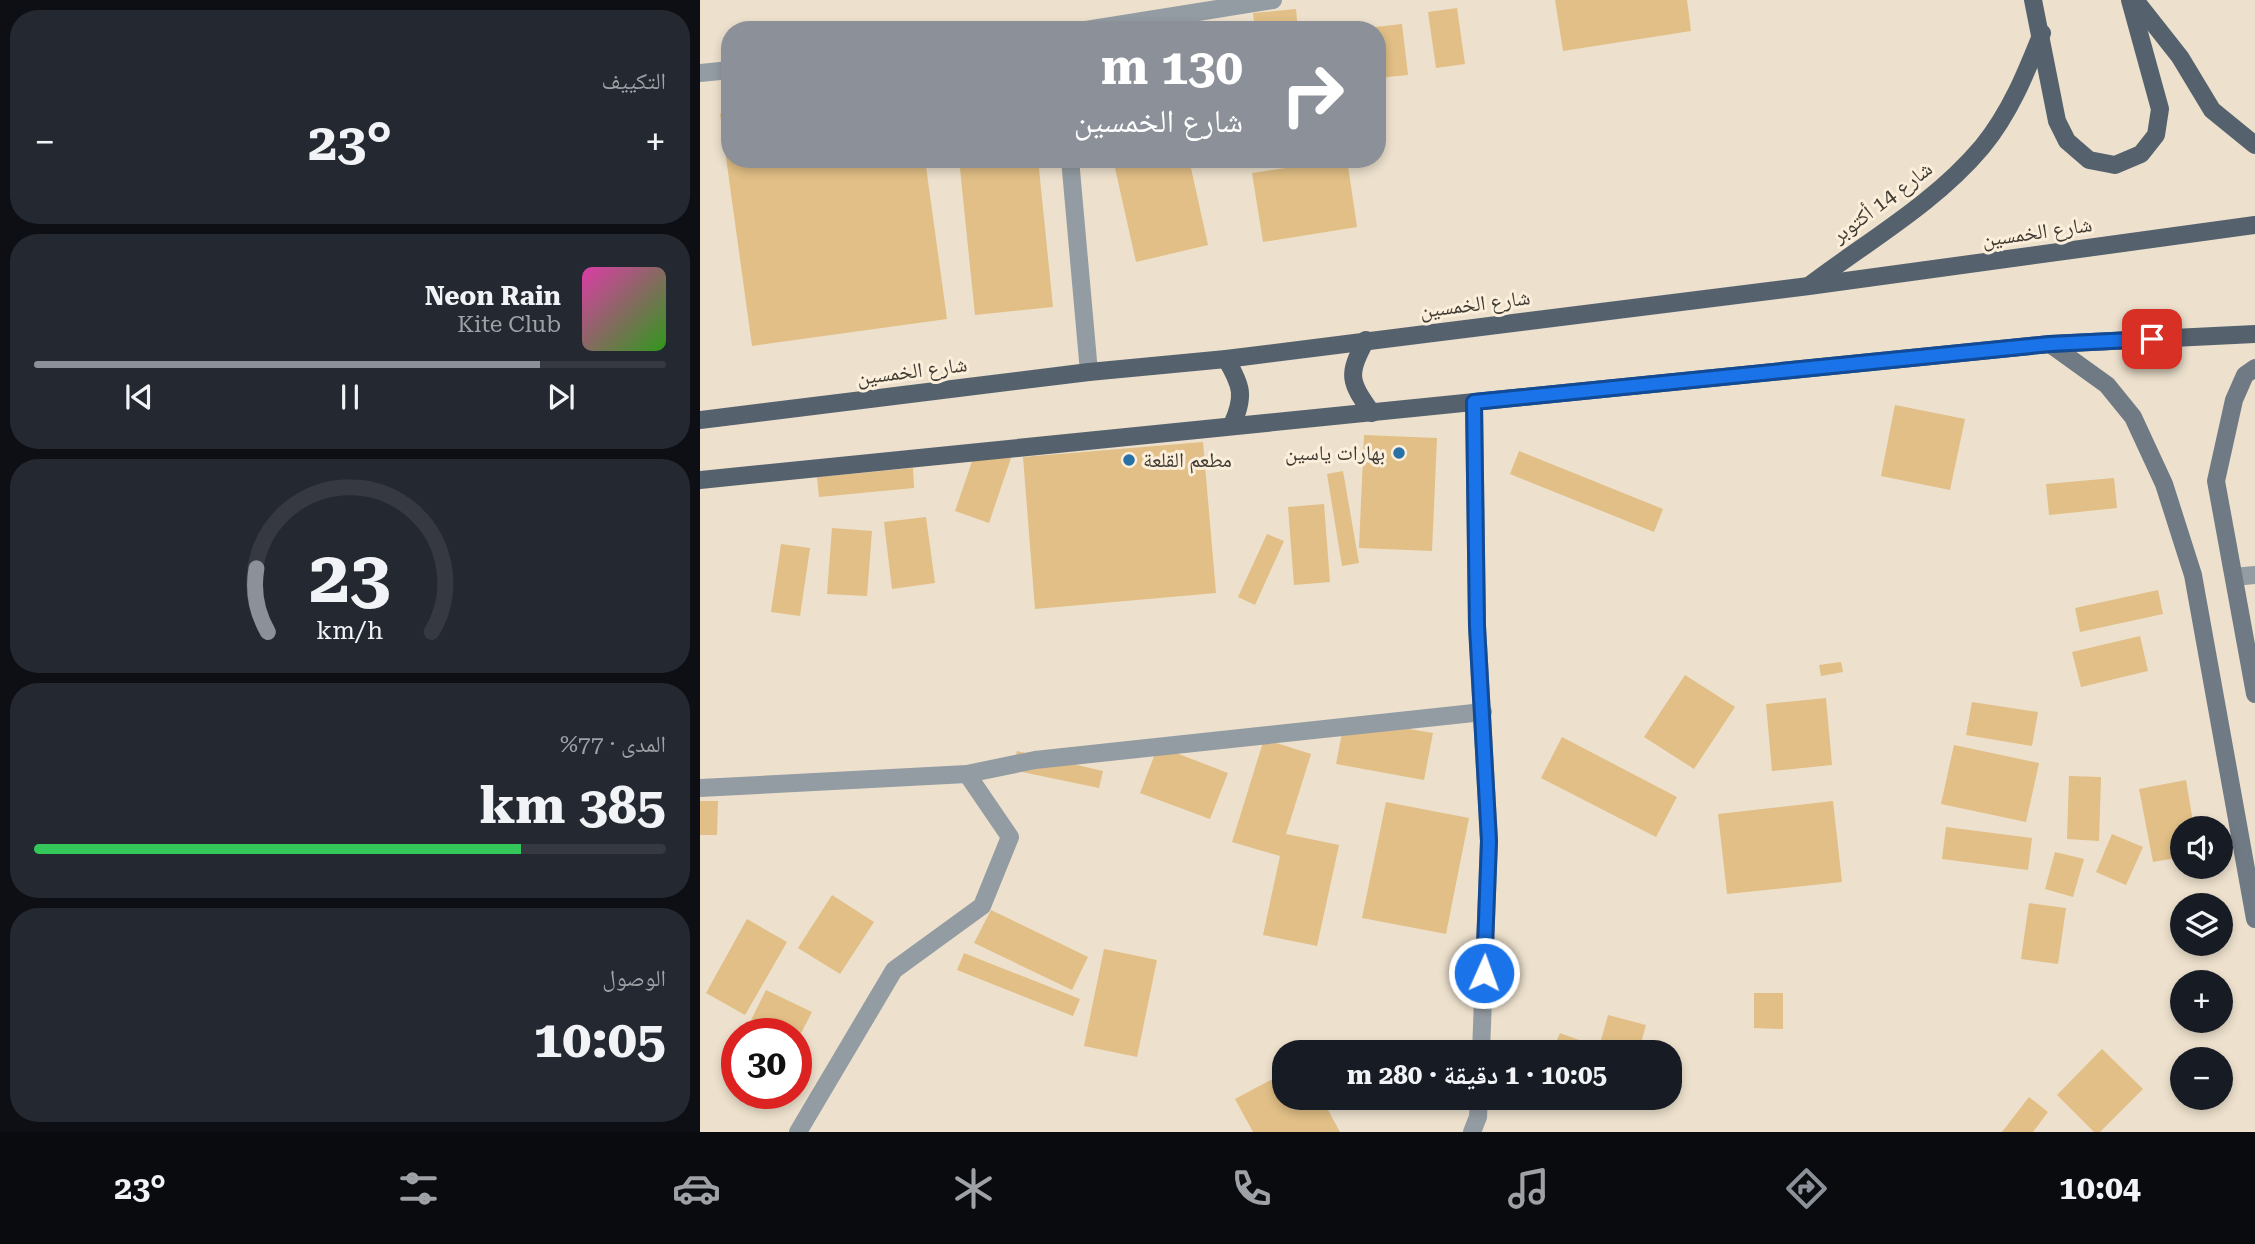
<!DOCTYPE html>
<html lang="ar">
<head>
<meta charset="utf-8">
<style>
  body { margin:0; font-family:"Roboto Serif","Noto Naskh Arabic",serif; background:#242831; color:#f1f3f6; direction:rtl; height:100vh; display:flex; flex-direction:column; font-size:26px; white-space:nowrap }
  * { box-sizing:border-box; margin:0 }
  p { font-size:23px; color:#9ea1a6 }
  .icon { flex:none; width:38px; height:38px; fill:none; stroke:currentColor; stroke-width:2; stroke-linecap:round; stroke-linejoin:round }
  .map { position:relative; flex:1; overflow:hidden; direction:ltr }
  .panel { display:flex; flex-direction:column; gap:10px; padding:10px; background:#0d0f14; width:700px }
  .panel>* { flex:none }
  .top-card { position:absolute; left:21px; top:21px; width:665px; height:147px; border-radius:28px; box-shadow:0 4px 10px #0003; direction:rtl; background:#8c9099; color:#fff; overflow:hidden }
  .buttons { position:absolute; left:1470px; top:816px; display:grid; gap:14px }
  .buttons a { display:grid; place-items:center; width:63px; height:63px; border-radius:50%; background:#171b24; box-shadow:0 4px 10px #0003; font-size:35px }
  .speed { position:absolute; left:21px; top:1018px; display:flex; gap:14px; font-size:35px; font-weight:700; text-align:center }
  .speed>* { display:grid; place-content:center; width:91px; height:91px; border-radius:50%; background:#171b24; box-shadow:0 4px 10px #0003; line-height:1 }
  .speed .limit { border:10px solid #d22; background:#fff; color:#111 }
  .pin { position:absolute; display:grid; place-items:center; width:60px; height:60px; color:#fff; margin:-30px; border-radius:14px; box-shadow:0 4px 10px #0006 }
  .me { position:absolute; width:77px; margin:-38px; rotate:2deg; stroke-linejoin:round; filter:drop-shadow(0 0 5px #0008) }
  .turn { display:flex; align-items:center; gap:24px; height:147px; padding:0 28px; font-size:32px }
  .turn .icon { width:91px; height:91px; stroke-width:2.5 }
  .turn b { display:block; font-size:49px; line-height:60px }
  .big { font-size:52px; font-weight:700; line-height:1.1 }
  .panel .card { flex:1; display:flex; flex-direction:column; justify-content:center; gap:10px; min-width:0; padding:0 24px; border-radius:28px; background:#242831 }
  .panel .dial { align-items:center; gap:0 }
  .dial svg { height:182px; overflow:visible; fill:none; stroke:#363941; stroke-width:7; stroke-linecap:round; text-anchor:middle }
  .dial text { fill:#f1f3f6; stroke:none }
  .song { display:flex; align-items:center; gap:21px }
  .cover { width:84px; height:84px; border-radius:10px; background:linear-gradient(135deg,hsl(320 70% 55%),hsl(110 70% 35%)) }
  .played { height:7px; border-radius:4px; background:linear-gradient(90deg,#8c9099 80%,#363941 80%) }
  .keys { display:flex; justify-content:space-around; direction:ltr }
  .heat { display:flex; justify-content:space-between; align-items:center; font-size:38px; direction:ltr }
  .charge { height:10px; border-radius:5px; background:linear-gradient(90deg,#34c759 77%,#363941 0) }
  .trip { position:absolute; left:572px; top:1040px; width:410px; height:70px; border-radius:28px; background:#171b24; box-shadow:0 4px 10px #0003; font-weight:700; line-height:70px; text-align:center; direction:rtl }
  .tab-bar { display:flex; height:112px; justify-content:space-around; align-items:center; background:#090b0e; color:#9ea1a6 }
  .tab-bar .icon { width:49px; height:49px }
  .tab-bar .selected { color:#8c9099 }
  .tab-bar b { font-size:32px; color:#f1f3f6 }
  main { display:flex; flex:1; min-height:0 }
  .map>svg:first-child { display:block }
  .building { fill:#e1bf86 }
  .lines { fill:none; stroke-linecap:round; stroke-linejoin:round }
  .lane { stroke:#949ca3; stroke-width:18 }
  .street { stroke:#949ca3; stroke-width:18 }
  .secondary { stroke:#6f7a84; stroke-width:18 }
  .primary { stroke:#55626e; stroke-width:18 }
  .route-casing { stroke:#114b97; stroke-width:18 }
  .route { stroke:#1a73e8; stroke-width:12 }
  .poi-dot { fill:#2771a5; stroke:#fbeeda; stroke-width:2.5 }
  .labels { text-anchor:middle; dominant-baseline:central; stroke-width:6; stroke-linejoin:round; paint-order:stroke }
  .street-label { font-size:21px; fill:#403b33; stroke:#fbeeda }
  .poi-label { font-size:21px; fill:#403b33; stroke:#fbeeda; text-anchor:end }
</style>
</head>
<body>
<main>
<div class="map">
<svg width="1555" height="1132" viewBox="0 0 1555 1132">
  <rect width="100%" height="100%" fill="#ede1cd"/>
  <g class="building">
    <path d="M855,0H987L991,31L863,51Z"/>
    <path d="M757,8L765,64L736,68L728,12Z"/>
    <path d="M596,9L598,30H555L553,13Z"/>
    <path d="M702,24L708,75L677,78V30L666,28Z"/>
    <path d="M30,113V159H225L247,319L52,346L20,114Z"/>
    <path d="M259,159H338L353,307L275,315Z"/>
    <path d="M413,159H489L508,245L436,262Z"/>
    <path d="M647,159L657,227L563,242L552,173Z"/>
    <path d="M1195,405L1265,419L1250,490L1181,476Z"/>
    <path d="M664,435L737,438L732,551L659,548Z"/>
    <path d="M503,442L516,593L335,609L323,457Z"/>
    <path d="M277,447L311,458L289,523L255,511Z"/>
    <path d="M819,451L963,509L954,532L810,474Z"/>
    <path d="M213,468L214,488L119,497L117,477Z"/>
    <path d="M643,471L659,563L642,566L627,474Z"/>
    <path d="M1414,478L1417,508L1349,515L1346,484Z"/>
    <path d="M624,504L630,582L594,585L588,507Z"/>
    <path d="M226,517L235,583L192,589L184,522Z"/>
    <path d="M132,528L172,531L167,596L127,594Z"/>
    <path d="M567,534L584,541L555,605L538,597Z"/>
    <path d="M81,544L110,548L100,616L71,612Z"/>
    <path d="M1458,590L1463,614L1380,632L1375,608Z"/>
    <path d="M1440,636L1448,671L1381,687L1372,652Z"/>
    <path d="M1141,662L1143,672L1121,676L1119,665Z"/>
    <path d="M985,675L1035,707L994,769L944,737Z"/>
    <path d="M1126,698L1132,765L1072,771L1066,704Z"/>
    <path d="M1272,702L1338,712L1332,746L1266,735Z"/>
    <path d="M645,718L733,733L724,780L636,764Z"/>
    <path d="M862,737L977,797L956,837L841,778Z"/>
    <path d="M564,739L611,754L586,834L639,845L617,946L563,935L580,856L532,842Z"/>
    <path d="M1254,745L1339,763L1326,822L1241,804Z"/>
    <path d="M458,746L528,773L510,819L440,793Z"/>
    <path d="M317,751L403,771L399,788L312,770Z"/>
    <path d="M1369,776L1401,777L1399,841L1367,839Z"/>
    <path d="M1486,780L1494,828H1482V857L1453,862L1439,789Z"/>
    <path d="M0,801H18L17,835H0Z"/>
    <path d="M1133,801L1142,882L1027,894L1018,814Z"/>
    <path d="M686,802L769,818L746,934L662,918Z"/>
    <path d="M1246,827L1332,838L1328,870L1242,859Z"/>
    <path d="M1412,834L1443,847L1426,885L1396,872Z"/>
    <path d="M1355,852L1384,859L1373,897L1345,889Z"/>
    <path d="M132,895L174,922L140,974L98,948Z"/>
    <path d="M1329,903L1366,908L1358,964L1321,959Z"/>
    <path d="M291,910L388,957L372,990L274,943Z"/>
    <path d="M47,919L87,942L45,1015L6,993Z"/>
    <path d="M404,949L457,960L437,1057L384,1046Z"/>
    <path d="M264,953L380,999L373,1016L257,970Z"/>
    <path d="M66,990L112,1012L96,1043V1034H44Z"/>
    <path d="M1054,993H1083V1029L1054,1028Z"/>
    <path d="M908,1015L946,1025L939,1050L901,1040Z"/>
    <path d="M860,1033L898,1047L896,1052H852Z"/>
    <path d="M1402,1049L1443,1089L1400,1132H1394L1357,1095Z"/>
    <path d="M584,1073V1097H621L640,1132H553L535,1099Z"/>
    <path d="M1329,1097L1348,1112L1333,1132H1302Z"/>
  </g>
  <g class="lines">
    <g class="lane">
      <path d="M1534,577L1555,575"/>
      <path d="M98,1132L194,970L282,906L310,837L267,774"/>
    </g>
    <g class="street">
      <path d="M386,30L573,0"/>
      <path d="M0,73L30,70"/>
      <path d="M370,159L389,372"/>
      <path d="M774,402L777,626L789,841L781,1052"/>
      <path d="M0,788L267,774L335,760L783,712"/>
      <path d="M772,1132L778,1117L779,1097"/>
    </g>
    <g class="secondary">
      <path d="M1350,344L1407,385L1433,417L1464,484L1493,575L1555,919"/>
      <path d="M1555,368L1545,375L1534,400L1516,481L1555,694"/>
    </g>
    <g class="primary">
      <path d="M1333,0L1357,121L1367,141L1389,160L1415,165L1441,154L1456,135L1460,109L1430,0"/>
      <path d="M1435,0L1480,57L1512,110L1555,145"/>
      <path d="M1110,285C1168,241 1235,203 1282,147C1310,113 1326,73 1342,33"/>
      <path d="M666,340C647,375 649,381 672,413"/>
      <path d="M526,359C542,386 545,396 532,425"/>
      <path d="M0,420L389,372L526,359L1109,286L1555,225"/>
      <path d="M0,480L1350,344L1555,334"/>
    </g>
  </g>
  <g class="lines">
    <defs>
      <path id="route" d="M784,973L789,841L777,626L774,402L1350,344L1452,339"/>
    </defs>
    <use href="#route" class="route-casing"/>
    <use href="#route" class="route"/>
  </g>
  <g class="poi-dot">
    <circle cx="699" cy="453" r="7"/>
    <circle cx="429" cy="460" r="7"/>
  </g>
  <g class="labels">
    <g class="street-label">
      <text transform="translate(1182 202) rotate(-37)">شارع 14 أكتوبر</text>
      <text transform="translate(1337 232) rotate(-8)">شارع الخمسين</text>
      <text transform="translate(775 304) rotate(-7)">شارع الخمسين</text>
      <text transform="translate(212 371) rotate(-7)">شارع الخمسين</text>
    </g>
    <g class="poi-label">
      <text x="685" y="453">بهارات ياسين</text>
      <text x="443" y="460" text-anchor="start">مطعم القلعة</text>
    </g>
  </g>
</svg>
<div class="buttons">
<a><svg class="icon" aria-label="sound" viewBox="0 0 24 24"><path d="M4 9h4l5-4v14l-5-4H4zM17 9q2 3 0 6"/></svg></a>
<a><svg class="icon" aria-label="layers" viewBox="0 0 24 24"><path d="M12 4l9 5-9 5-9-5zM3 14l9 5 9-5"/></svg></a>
<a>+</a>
<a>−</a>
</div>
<div class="speed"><div class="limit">30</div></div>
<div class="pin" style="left:1452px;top:339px;background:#d93025"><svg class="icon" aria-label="arrive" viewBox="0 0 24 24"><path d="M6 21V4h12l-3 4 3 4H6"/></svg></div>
<svg class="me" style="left:784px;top:973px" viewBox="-20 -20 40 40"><circle r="17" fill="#1a73e8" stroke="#fff" stroke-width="3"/><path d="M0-11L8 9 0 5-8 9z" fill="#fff"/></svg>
<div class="trip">10:05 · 1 دقيقة · 280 m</div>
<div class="top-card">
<div class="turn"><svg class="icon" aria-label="right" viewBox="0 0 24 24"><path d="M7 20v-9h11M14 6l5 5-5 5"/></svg><div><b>130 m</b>شارع الخمسين</div></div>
</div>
</div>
<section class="panel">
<div class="card"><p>التكييف</p>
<div class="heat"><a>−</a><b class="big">23°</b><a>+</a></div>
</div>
<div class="card">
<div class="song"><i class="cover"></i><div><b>Neon Rain</b><p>Kite Club</p></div></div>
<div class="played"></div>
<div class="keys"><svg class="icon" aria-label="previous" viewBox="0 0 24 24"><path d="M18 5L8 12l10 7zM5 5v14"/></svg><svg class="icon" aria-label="pause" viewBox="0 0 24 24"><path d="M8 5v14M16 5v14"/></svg><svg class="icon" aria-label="next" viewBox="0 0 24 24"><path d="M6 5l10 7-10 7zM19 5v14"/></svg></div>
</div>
<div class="card dial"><svg viewBox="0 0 100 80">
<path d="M14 69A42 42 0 1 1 86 69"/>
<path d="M14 69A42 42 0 0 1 9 41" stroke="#8c9099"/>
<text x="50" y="56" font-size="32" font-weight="700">23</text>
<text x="50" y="72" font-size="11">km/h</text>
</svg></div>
<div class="card"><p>المدى · 77%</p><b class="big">385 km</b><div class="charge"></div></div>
<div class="card"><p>الوصول</p><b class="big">10:05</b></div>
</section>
</main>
<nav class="tab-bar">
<b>10:04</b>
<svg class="icon selected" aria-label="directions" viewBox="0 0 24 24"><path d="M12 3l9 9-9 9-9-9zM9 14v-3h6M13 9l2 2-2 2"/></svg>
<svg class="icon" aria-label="music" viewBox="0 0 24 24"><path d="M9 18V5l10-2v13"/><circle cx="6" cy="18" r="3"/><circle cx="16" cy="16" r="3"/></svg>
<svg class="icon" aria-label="phone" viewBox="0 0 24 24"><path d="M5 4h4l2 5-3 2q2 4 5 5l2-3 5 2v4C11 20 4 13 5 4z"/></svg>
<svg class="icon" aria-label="climate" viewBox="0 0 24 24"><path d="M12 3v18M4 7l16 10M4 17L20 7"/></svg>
<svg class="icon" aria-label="car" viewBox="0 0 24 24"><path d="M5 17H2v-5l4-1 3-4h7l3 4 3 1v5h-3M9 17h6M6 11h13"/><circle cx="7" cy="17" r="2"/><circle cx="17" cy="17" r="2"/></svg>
<svg class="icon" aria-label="filters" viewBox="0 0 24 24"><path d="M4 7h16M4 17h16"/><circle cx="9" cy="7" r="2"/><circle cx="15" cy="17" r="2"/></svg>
<b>23°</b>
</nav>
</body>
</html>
